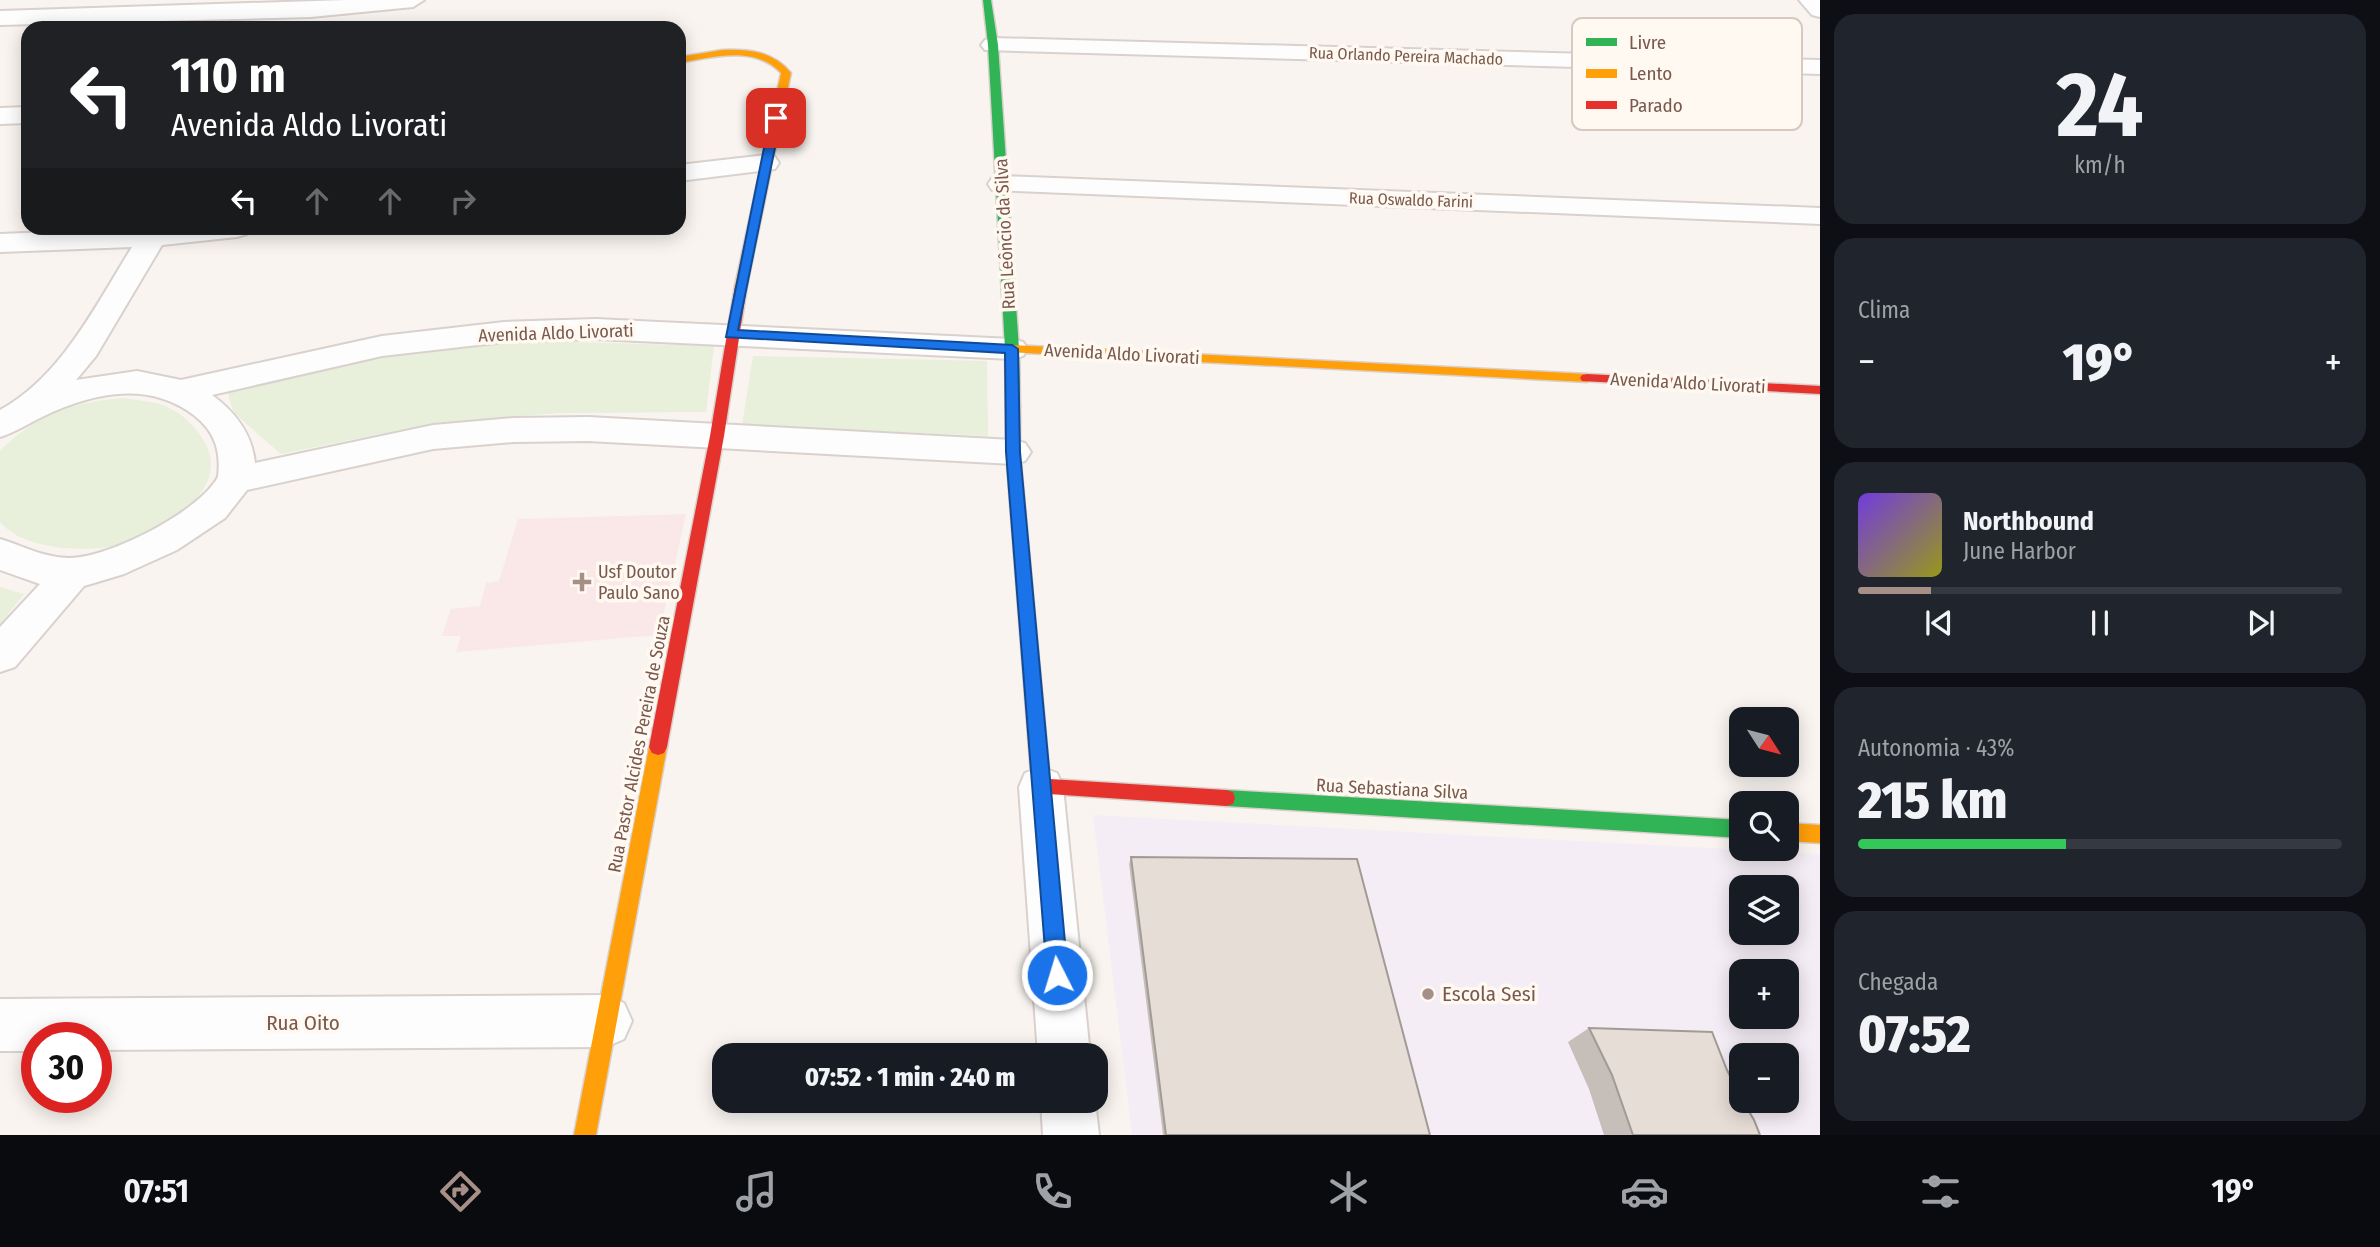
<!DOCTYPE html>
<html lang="pt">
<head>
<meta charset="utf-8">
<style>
  body { margin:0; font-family:"Fira Sans Condensed",sans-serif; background:#20242c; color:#f1f3f6; height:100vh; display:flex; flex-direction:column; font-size:26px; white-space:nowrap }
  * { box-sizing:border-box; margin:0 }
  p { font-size:23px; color:#9ea1a6 }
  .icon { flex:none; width:38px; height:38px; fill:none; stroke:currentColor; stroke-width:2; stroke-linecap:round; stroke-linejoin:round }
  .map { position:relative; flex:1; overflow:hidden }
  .details { display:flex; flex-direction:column; gap:14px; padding:14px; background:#0d0f14; width:560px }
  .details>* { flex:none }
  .guide { position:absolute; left:21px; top:21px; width:665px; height:214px; border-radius:21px; box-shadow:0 4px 18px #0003; background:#202124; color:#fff; overflow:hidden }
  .needle { width:46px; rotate:126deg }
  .controls { position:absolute; left:1729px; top:707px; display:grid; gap:14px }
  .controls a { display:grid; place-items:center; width:70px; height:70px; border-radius:14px; background:#171b24; box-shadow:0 4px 18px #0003; font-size:35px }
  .speed { position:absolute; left:21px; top:1022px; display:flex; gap:14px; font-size:35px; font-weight:700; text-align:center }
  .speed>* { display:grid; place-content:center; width:91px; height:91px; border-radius:50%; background:#171b24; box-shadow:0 4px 18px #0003; line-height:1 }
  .speed .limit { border:10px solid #d22; background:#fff; color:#111 }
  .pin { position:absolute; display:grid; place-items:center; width:60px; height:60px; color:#fff; margin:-30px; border-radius:14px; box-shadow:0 4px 10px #0006 }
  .me { position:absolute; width:77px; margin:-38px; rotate:355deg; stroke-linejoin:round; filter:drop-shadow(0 0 5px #0008) }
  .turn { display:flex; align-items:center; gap:24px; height:147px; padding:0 35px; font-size:32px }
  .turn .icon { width:91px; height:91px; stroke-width:2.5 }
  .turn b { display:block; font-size:49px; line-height:60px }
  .lanes { display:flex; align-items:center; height:66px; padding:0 35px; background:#0003; justify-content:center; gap:35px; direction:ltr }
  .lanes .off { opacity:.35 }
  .big { font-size:52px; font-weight:800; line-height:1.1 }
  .details .tile { flex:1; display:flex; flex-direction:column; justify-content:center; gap:10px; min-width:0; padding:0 24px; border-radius:21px; background:#20242c }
  .details .dial { align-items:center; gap:0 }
  .dial b { font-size:91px; line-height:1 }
  .song { display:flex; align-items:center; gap:21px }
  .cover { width:84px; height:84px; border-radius:10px; background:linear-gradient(135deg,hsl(260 70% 55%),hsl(60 70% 35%)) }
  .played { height:7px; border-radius:4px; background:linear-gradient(90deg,#a68f86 15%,#363941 15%) }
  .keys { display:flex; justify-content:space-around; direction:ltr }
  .heat { display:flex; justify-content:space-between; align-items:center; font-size:38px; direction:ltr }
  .charge { height:10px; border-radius:5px; background:linear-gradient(90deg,#34c759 43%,#363941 0) }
  .trip { position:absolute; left:712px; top:1043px; width:396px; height:70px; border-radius:21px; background:#171b24; box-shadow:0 4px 18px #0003; font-weight:800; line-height:70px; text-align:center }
  .tab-bar { display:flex; height:112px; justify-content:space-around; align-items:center; background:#090b0e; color:#9ea1a6 }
  .tab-bar .icon { width:49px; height:49px }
  .tab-bar .on { color:#a68f86 }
  .tab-bar b { font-size:32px; color:#f1f3f6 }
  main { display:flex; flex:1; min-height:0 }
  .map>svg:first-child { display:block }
  .education { fill:#f5edf5; fill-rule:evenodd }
  .medical { fill:#fae8e9 }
  .green { fill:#e8efda }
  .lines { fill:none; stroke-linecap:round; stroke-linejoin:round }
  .street-casing { stroke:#d9d1cd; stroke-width:4 }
  .fast-casing { stroke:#d9d0cb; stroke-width:3 }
  .slow-casing { stroke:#d9d0cb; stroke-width:3 }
  .jam-casing { stroke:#d9d0cb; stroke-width:3 }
  .street { fill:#fefdfd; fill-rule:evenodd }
  .fast { fill:#30b455; fill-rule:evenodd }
  .slow { fill:#ff9f0a; fill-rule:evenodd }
  .jam { fill:#e5322d; fill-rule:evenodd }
  .wall { fill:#c6beb8 }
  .building { fill:#e6ddd6; stroke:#a19b96; stroke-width:2 }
  .route { fill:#1a73e8; stroke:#114b97; stroke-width:2 }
  .poi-dot { fill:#a68f86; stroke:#fff9f2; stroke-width:2.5 }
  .labels { text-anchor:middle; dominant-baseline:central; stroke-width:7; stroke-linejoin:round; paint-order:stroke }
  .far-street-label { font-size:16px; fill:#79594d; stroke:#fff9f2 }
  .street-label { font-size:18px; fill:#79594d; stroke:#fff9f2 }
  .poi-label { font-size:18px; fill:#79594d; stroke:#fff9f2; text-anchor:start }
  .near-poi-label { font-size:21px; fill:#79594d; stroke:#fff9f2; text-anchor:start }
  .near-street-label { font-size:21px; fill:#79594d; stroke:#fff9f2 }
  .key { fill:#fff9f2; stroke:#d7c9c0; stroke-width:2 }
  .key-label { font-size:19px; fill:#79594d }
</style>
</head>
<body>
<main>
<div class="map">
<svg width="1820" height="1135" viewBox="0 0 1820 1135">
  <rect width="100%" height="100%" fill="#f9f4ef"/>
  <path class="education" d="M1093,815L1820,854V1135H1132ZM1741,887H1787V933H1741ZM1741,971H1787V1017H1741ZM1741,1055H1787V1101H1741Z"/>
  <path class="medical" d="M686,514L659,635L456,652L461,636H442L451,609L480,606L486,583L499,581L518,519Z"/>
  <g class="green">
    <path d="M536,341L714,346L706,412L560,413L433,423L281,454L233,412L227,389L403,352Z"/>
    <path d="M753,356L987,361L988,436L742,425Z"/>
    <path d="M125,398C138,401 155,401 167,407C183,414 196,427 205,443C232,492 160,532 121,544C102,550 82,549 63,548C40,545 16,540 0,522V451C35,415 75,401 125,398Z"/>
    <path d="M0,587L24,594L0,624Z"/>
  </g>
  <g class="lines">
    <defs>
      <g id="street">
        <path d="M346,0H424L413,7L311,17L0,25V11Z"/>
        <path d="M1799,0H1820V17L1812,15Z"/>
        <path d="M993,38L1820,60V74L985,50L981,45L985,40Z"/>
        <path d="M28,107V123L0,124V108Z"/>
        <path d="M766,155L775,157L779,163L775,169L679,181V165Z"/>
        <path d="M1002,176L1820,208V224L992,190L988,184L992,178Z"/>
        <path d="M144,228H251L247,234L237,237L162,245L96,356L76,380L137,371L181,380L382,336L504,322L596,319L1012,339L1023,342L1028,349L1023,356L1012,359L596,339L504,342L382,356L212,395C235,412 252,433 255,463L433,425L514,418L588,417L1013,440L1025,443L1031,452L1025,461L1013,464L588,441L514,442L433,449L247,490L225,518L177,550L124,574L84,586L15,667L0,672V627L40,584L0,570V539C23,546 42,557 68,558C107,559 199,512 218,477C221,451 215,432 195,416C148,380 93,393 44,416C29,423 16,432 0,437V410C61,377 96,305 132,247L0,252V234Z"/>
        <path d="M1041,767L1057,773L1063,787L1090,1055H1038L1019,787L1025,773Z"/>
        <path d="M606,995L624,1003L632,1021L624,1039L606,1047L96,1050V1038H37V1051H0V999Z"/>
        <path d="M1041,1101H1095L1099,1135H1043Z"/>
      </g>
      <g id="fast">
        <path d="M983,0H991L998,45L1019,349L1020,407L1013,412L1006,407L1005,349L988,45Z"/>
        <path d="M1226,790L1741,820V838L1226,806L1219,804L1217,798L1219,792Z"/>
      </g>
      <g id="slow">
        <path d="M722,50C749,49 773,51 791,73L747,286L741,290L735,286L781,73C754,45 713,57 679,63V57Z"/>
        <path d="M1012,345L1587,374L1594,378L1587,382L1007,352V346Z"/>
        <path d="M658,739L664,741L667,747L596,1135H574L649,747L652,741Z"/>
        <path d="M1787,823L1820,825V843L1787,841Z"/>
      </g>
      <g id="jam">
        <path d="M741,282L747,286L724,436L667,747L664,753L658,755L652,753L649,747L710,436L735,286Z"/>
        <path d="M1587,374L1820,386V394L1582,381L1580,378L1582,375Z"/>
        <path d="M1013,402L1020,407V452L1050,779L1226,790L1233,792L1235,798L1233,804L1226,806L1034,793L1032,787L1006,452V407Z"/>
      </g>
    </defs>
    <use href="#street" class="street-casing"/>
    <use href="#fast" class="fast-casing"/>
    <use href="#slow" class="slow-casing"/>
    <use href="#jam" class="jam-casing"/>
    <use href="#street" class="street"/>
    <use href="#fast" class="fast"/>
    <use href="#slow" class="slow"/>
    <use href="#jam" class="jam"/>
  </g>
  <g class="wall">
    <path d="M1131,857L1430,1135H1163L1129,864Z"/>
    <path d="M1589,1028L1727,1070L1760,1135H1604L1589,1089L1568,1042Z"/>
  </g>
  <g class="building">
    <path d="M1131,857L1357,859L1430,1135H1166Z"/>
    <path d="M1589,1028L1712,1032L1727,1070L1741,1097V1101H1743L1754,1120L1760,1135H1633L1612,1075Z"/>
  </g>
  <path class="route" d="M776,114L781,118L738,330L1012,345L1018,349L1020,452L1068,975L1065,982L1057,985L1050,982L1047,975L1006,452L1005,353L726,337L770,118Z"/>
  <g class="poi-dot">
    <path d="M578.5 571.5h7v7h7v7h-7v7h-7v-7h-7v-7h7z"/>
    <circle cx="1428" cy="994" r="7"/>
  </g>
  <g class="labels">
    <g class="far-street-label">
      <text transform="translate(1406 56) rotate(2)">Rua Orlando Pereira Machado</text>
      <text transform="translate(1411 200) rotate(2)">Rua Oswaldo Farini</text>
    </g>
    <g class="street-label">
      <text transform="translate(1005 234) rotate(-93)">Rua Leôncio da Silva</text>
      <text transform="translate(556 333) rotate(-2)">Avenida Aldo Livorati</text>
      <text transform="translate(1122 354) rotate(3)">Avenida Aldo Livorati</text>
      <text transform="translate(1688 383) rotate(3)">Avenida Aldo Livorati</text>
      <text transform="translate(639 744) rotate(-79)">Rua Pastor Alcides Pereira de Souza</text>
      <text transform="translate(1392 789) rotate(3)">Rua Sebastiana Silva</text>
    </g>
    <g class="poi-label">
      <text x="598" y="572">Usf Doutor<tspan x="598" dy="21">Paulo Sano</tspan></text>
    </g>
    <g class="near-poi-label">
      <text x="1442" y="994">Escola Sesi</text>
    </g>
    <g class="near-street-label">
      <text x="303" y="1023">Rua Oito</text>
    </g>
  </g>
  <rect x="1572" y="18" width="230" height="112" rx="10" class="key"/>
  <rect x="1586" y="38" width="31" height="8" fill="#30b455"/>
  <rect x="1586" y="69" width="31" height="9" fill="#ff9f0a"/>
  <rect x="1586" y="101" width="31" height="8" fill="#e5322d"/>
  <g class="key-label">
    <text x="1629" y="49">Livre</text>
    <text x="1629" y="80">Lento</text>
    <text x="1629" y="112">Parado</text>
  </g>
</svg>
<div class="controls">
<a><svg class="needle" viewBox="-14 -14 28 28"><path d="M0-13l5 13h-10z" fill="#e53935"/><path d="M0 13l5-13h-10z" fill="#9ea1a6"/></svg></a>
<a><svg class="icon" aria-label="search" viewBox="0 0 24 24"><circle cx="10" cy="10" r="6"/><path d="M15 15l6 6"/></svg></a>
<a><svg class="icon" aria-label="layers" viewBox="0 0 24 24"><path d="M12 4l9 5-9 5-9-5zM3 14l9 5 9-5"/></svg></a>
<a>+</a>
<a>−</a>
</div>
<div class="speed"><div class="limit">30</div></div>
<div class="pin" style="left:776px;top:118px;background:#d93025"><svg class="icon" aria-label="arrive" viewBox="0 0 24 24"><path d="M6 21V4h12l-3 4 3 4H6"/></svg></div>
<svg class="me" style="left:1057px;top:975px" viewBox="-20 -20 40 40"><circle r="17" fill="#1a73e8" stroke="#fff" stroke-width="3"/><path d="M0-11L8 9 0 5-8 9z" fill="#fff"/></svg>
<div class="trip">07:52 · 1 min · 240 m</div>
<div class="guide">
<div class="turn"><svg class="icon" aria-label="left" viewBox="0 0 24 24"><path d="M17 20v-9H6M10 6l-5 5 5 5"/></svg><div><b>110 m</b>Avenida Aldo Livorati</div></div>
<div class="lanes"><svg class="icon" aria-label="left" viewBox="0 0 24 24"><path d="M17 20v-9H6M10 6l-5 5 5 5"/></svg><svg class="icon off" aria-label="ahead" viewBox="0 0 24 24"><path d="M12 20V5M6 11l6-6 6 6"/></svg><svg class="icon off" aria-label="ahead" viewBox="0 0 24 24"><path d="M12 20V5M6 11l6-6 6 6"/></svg><svg class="icon off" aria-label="right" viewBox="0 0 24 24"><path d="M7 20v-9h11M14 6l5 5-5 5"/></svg></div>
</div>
</div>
<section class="details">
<div class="tile dial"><b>24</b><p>km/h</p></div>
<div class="tile"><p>Clima</p>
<div class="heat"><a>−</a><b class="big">19°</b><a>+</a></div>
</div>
<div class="tile">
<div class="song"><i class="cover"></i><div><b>Northbound</b><p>June Harbor</p></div></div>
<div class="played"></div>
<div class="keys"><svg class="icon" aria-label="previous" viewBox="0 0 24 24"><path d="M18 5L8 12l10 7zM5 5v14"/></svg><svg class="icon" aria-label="pause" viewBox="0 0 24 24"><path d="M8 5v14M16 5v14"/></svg><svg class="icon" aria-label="next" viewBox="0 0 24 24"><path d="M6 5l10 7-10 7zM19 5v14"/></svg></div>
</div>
<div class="tile"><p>Autonomia · 43%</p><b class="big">215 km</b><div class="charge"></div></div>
<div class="tile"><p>Chegada</p><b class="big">07:52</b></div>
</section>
</main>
<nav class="tab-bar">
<b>07:51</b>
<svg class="icon on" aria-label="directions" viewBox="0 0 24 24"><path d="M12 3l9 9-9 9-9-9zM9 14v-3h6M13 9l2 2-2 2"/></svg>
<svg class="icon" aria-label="music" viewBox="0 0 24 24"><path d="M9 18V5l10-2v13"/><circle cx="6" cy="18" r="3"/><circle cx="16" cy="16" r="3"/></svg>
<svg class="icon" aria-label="phone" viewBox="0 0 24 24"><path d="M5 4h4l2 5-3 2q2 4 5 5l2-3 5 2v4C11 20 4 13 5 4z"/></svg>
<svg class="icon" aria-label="climate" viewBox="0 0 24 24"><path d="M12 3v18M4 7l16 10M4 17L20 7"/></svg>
<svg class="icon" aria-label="car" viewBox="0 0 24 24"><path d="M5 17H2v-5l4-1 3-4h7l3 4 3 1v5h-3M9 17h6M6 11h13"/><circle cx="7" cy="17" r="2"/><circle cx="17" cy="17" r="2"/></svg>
<svg class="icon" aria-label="filters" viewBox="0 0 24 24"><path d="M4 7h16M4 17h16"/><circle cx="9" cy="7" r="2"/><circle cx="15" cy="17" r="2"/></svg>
<b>19°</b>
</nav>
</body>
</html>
